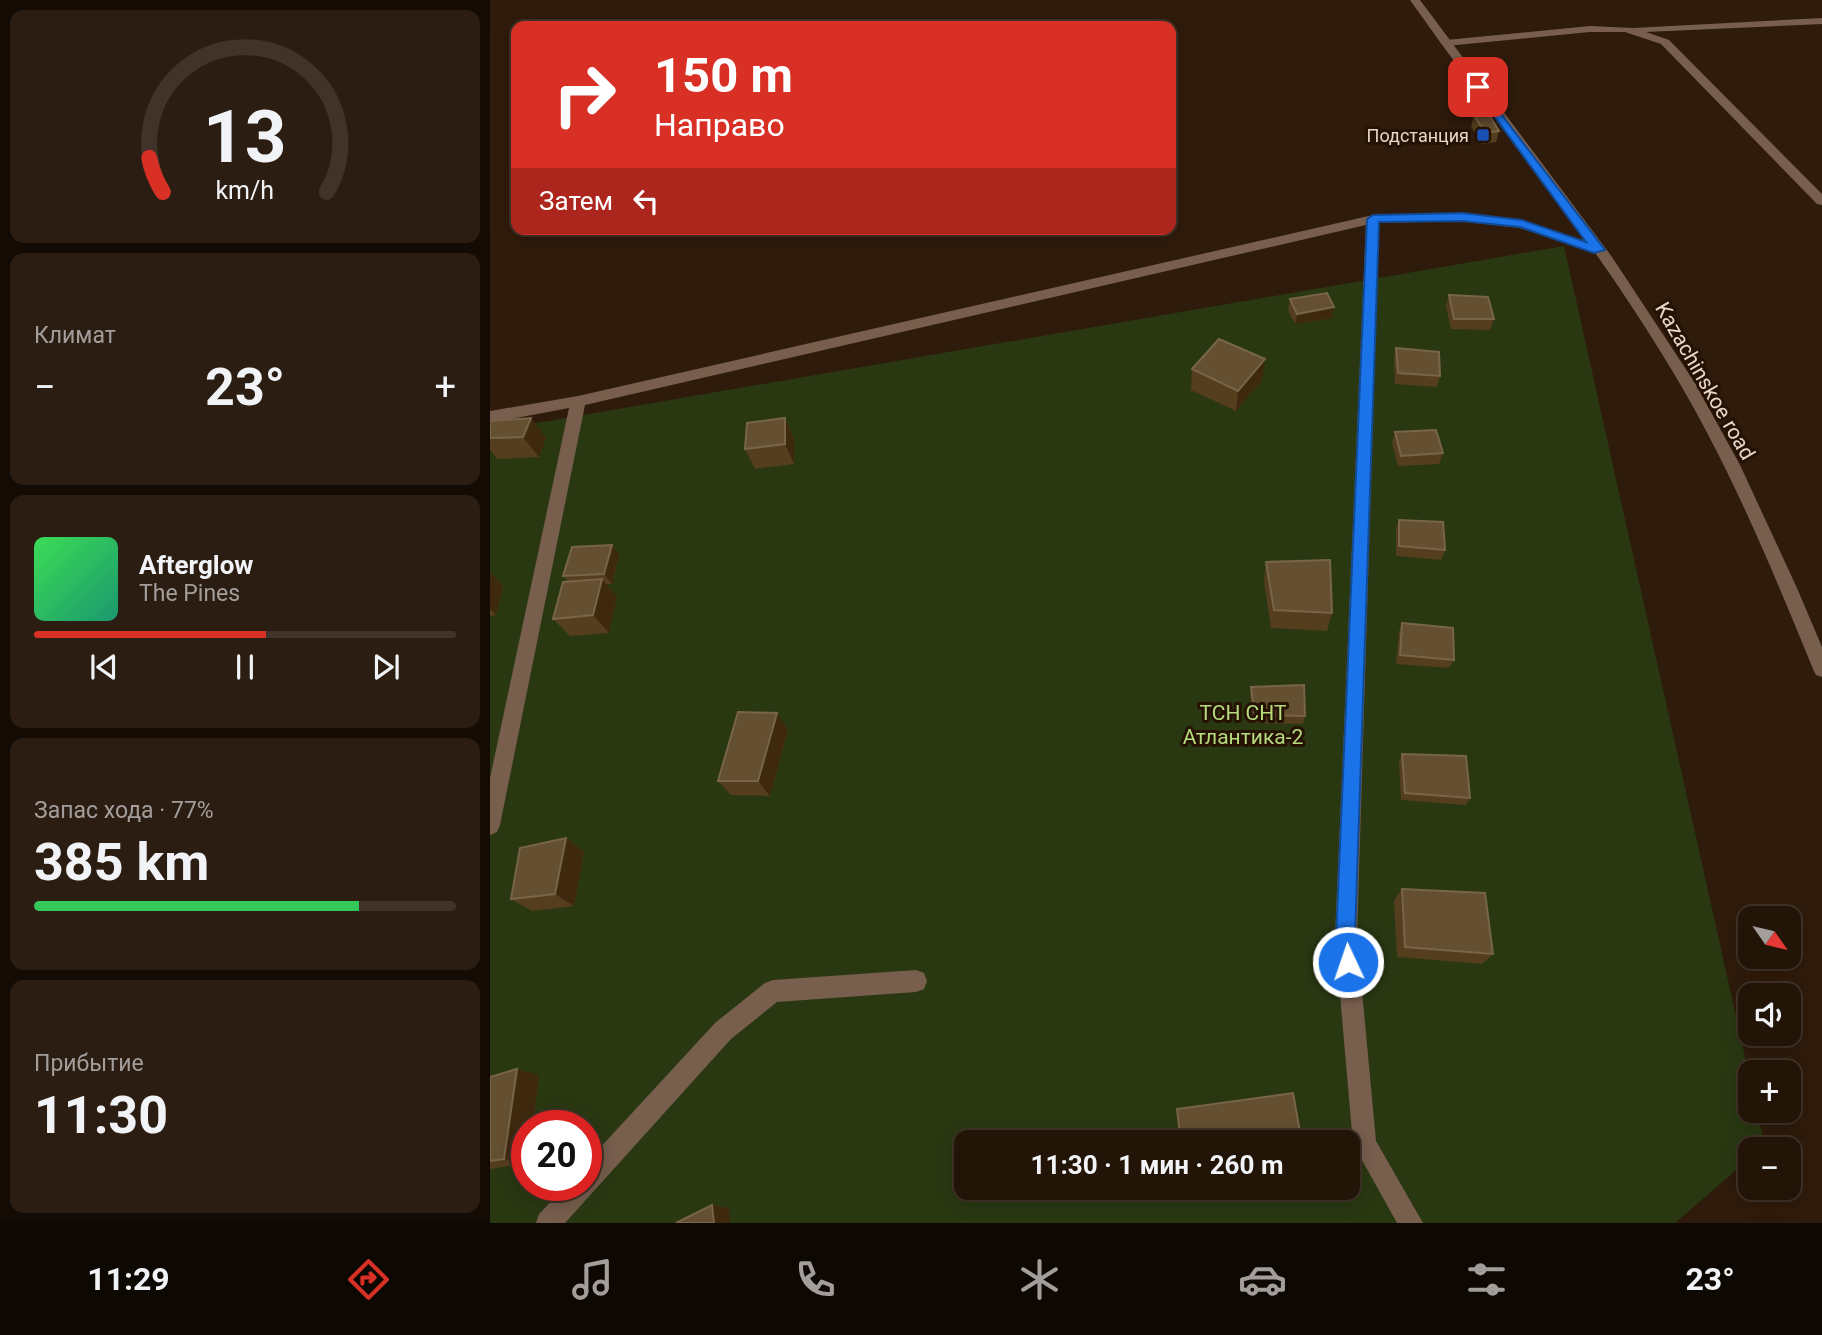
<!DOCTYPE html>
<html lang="ru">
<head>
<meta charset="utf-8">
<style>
  body { margin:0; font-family:Roboto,sans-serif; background:#2b1d12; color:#f1f3f6; height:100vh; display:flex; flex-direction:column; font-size:26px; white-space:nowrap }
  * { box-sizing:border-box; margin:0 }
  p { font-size:23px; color:#a39e9c }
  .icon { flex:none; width:38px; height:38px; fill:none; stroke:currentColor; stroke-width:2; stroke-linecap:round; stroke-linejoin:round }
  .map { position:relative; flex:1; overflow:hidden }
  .drawer { display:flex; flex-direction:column; gap:10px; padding:10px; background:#130b04; width:490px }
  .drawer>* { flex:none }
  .banner { position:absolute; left:21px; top:21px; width:665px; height:214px; border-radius:14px; box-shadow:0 4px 18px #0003,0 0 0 2px #403329; background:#d93025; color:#fff; overflow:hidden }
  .needle { width:46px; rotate:124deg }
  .controls { position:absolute; left:1248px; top:906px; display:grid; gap:14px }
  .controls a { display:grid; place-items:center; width:63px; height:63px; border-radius:14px; background:#231408; box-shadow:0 4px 18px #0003,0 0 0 2px #403329; font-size:35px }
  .speed { position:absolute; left:21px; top:1110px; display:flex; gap:14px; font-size:35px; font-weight:700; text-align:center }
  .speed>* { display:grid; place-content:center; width:91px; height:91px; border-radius:50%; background:#231408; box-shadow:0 4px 18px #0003,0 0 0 2px #403329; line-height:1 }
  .speed .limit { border:10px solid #d22; background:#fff; color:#111 }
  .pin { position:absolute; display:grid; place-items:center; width:60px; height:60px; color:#fff; margin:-30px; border-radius:14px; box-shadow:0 4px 10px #0006 }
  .me { position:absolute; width:77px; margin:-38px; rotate:357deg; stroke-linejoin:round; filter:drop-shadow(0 0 5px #0008) }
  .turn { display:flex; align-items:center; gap:24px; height:147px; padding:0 28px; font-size:32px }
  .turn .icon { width:91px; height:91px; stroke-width:2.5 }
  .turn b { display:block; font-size:49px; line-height:60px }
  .then { display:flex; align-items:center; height:66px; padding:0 28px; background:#0003; gap:14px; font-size:26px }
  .big { font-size:52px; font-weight:700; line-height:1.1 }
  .drawer .widget { flex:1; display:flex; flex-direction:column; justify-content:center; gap:10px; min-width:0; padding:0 24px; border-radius:14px; background:#2b1d12 }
  .drawer .dial { align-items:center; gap:0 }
  .dial svg { height:182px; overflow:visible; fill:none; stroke:#403329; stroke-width:7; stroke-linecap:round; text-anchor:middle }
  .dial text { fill:#f1f3f6; stroke:none }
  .song { display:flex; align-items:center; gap:21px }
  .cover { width:84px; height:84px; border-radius:10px; background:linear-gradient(135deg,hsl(130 70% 55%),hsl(160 70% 35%)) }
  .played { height:7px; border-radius:4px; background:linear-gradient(90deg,#d93025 55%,#403329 55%) }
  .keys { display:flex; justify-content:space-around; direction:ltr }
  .heat { display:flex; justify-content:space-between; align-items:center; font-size:38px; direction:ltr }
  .charge { height:10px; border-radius:5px; background:linear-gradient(90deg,#34c759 77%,#403329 0) }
  .trip { position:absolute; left:464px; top:1130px; width:406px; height:70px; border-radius:14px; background:#231408; box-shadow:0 4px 18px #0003,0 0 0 2px #403329; font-weight:700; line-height:70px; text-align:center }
  .dock { display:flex; height:112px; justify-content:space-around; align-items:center; background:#0e0803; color:#a39e9c }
  .dock .icon { width:49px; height:49px }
  .dock .active { color:#d93025 }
  .dock b { font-size:32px; color:#f1f3f6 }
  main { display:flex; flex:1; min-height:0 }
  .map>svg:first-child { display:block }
  .green { fill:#2a3812; fill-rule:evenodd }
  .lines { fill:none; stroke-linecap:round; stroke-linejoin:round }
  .lane { fill:#775e4d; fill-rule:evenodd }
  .secondary { fill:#775e4d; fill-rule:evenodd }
  .wall { fill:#543e1d }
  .shaded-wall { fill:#3f290e }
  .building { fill:#644f30; stroke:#786449; stroke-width:2 }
  .route { fill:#1a73e8; stroke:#114b97; stroke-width:2 }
  .transit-dot { fill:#1a4fb4; stroke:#251203; stroke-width:2.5 }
  .labels { text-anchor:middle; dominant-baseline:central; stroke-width:6; stroke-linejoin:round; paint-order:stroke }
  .far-poi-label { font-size:18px; fill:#e6d7cd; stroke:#251203; text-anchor:end }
  .street-label { font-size:21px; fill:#e6d7cd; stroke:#251203 }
  .park-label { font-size:21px; fill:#b5db7d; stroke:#251203 }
</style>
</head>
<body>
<main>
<section class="drawer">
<div class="widget dial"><svg viewBox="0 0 100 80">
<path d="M14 69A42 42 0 1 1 86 69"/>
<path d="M14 69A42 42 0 0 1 8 54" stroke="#d93025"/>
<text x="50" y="56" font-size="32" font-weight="700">13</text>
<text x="50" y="72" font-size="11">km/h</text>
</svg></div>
<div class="widget"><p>Климат</p>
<div class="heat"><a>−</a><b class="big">23°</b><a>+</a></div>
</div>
<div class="widget">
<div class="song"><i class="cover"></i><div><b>Afterglow</b><p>The Pines</p></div></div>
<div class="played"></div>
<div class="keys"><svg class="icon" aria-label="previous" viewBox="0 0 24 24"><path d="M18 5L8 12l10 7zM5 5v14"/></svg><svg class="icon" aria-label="pause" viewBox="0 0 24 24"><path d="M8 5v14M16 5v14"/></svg><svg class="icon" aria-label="next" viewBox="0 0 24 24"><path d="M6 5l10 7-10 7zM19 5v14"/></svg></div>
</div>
<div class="widget"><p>Запас хода · 77%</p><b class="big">385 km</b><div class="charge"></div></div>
<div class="widget"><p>Прибытие</p><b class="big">11:30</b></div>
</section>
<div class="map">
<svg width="1332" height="1223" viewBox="0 0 1332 1223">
  <rect width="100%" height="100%" fill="#2f1b0b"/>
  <path class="green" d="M1074,246L1260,1079V1111H1267L1275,1145L1269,1150H1260V1158L1185,1223H0V431ZM37,1125H96V1185H37ZM476,1143H858V1188H476Z"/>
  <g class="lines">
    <g class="lane">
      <path d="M1332,18V24L1156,32L1179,40L1332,194V205L1327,204L1171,44L1135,32H1100L956,46L950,43L956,40L1100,26L1143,28Z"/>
      <path d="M972,213L1032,220L1114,247L1116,250L1109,254L1030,228L972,221L889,223L867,937L886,1141L933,1223H907L863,1144L845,937L876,225L95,405L10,825L7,832L0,835V778L79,408L0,423V411L88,396L883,215Z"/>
      <path d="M426,970L434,973L437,981L434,989L426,992L287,1002L241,1039L75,1223H46L49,1214L77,1185H96V1163L225,1023L275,983L283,980Z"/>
    </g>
    <path class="secondary" d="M920,0H930L1122,257L1205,383L1250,465L1307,588L1332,647V677L1326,675L1323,669C1279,561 1234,453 1172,354C1096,230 1003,118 920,0Z"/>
  </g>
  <g class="wall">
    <path d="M984,115L1009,131L1006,142L992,144L981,126Z"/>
    <path d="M959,295L1004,319L1000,330L961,329L956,306Z"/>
    <path d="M800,299L844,307L842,318L805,324L798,310Z"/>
    <path d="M906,348L950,376L947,387L905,384L904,359Z"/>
    <path d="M702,369L772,380L746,411L701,390Z"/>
    <path d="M41,418L56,438L49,457L7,459L0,450V421Z"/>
    <path d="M295,418L304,439V464L265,469L255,449Z"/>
    <path d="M905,432L953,453L949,464L908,466L902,443Z"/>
    <path d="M909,520L955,550L951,560L906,556V529Z"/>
    <path d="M122,545L129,555L122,584H116L127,597L119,633L80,636L63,619L78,581L73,576Z"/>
    <path d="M776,562L842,613L837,631L781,628L774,581Z"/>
    <path d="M0,572L13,586L6,615L0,616Z"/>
    <path d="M912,623L964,660L959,668L906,664L909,632Z"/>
    <path d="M761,687L815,716L813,724L763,723L760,695Z"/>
    <path d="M298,729L280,796L241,795L228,781Z"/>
    <path d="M912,754L980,798L976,805L911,800L909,762Z"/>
    <path d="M76,838L94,852L84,906L42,911L21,899Z"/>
    <path d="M912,889L1003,954L992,964L907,957L904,901Z"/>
    <path d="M49,1075L43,1125H37V1163L0,1169V1077Z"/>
    <path d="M687,1109L812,1143H690L687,1115Z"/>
  </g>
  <g class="shaded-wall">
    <path d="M844,307L842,318L805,324L807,314Z"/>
    <path d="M775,359L772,380L746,411L748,391Z"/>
    <path d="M41,418L56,438L49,457L33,437Z"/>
    <path d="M295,418L304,439V464L295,444Z"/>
    <path d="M122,545L129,555L122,584L114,574Z"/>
    <path d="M0,572L13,586L6,615L0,609Z"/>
    <path d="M112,579L127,597L119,633L103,615Z"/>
    <path d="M287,713L298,729L280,796L268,781Z"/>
    <path d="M76,838L94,852L84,906L65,894Z"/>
    <path d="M27,1069L49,1075L43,1125H37V1162L14,1159Z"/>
    <path d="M222,1205L239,1208L240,1223H224Z"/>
  </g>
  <g class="building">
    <path d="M998,113L1009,131L995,133L984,115Z"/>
    <path d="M837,293L844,307L807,314L800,299Z"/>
    <path d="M959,295L998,297L1004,319H964Z"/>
    <path d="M729,339L775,359L748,391L702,369Z"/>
    <path d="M906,348L949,352L950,376L908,373Z"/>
    <path d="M41,418L33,437L0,438V421Z"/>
    <path d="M295,418V444L255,449L257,423Z"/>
    <path d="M946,430L953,453L911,456L905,432Z"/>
    <path d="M909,520L953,522L955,550L909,546Z"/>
    <path d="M122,545L114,574L73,576L82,547Z"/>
    <path d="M840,560L842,613L784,610L776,562Z"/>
    <path d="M112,579L103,615L63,619L73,582Z"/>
    <path d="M912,623L963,628L964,660L910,655Z"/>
    <path d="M814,685L815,716L765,715L761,687Z"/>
    <path d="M248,712L287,713L268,781H228Z"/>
    <path d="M912,754L976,756L980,798L915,793Z"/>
    <path d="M76,838L65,894L21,899L30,848Z"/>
    <path d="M912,889L995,893L1003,954L915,947Z"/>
    <path d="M27,1069L14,1159L0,1161V1077Z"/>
    <path d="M803,1093L812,1143H691L687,1109Z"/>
    <path d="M222,1205L224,1223H186Z"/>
  </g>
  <path class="route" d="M988,84L1115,250L1104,253L1030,227L972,221L889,222L865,937L868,962L865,969L858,972L851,969L846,937L877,219L883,215L972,213L1032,220L1096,242L983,87Z"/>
  <rect class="transit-dot" x="986" y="128" width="14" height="14" rx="3.5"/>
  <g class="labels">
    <g class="far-poi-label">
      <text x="979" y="135">Подстанция</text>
    </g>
    <g class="street-label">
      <text transform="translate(1215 381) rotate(60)">Kazachinskoe road</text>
    </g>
    <g class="park-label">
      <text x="753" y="713">ТСН СНТ<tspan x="753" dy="24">Атлантика-2</tspan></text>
    </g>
  </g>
</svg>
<div class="controls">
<a><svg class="needle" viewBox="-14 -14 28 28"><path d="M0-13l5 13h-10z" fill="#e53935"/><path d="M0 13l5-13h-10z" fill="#a39e9c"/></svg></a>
<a><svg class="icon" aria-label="sound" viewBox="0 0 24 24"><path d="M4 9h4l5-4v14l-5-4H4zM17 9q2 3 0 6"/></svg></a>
<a>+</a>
<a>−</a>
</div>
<div class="speed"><div class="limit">20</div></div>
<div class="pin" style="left:988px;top:87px;background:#d93025"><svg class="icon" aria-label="arrive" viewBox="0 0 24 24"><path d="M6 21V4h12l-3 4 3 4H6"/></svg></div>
<svg class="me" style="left:858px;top:962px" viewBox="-20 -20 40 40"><circle r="17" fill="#1a73e8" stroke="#fff" stroke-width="3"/><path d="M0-11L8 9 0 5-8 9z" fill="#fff"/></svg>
<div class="trip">11:30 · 1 мин · 260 m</div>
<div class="banner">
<div class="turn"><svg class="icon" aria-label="right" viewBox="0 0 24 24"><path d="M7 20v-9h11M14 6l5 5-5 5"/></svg><div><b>150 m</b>Направо</div></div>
<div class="then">Затем<svg class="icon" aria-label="left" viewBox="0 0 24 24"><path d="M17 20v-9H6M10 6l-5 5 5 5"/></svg></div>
</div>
</div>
</main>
<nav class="dock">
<b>11:29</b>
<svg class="icon active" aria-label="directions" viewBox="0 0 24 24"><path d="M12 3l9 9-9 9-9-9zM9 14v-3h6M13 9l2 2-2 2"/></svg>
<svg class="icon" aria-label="music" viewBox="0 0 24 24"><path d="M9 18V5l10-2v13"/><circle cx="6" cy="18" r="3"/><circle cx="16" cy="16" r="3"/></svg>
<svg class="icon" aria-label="phone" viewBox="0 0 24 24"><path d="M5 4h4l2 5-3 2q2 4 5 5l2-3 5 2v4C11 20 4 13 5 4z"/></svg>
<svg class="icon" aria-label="climate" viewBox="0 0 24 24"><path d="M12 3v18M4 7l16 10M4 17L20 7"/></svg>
<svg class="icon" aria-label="car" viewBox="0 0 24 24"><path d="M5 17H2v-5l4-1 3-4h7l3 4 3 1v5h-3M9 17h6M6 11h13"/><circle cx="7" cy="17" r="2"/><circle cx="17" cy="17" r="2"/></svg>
<svg class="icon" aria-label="filters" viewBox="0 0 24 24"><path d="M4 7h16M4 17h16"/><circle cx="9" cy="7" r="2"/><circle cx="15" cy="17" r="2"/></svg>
<b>23°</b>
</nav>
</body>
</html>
